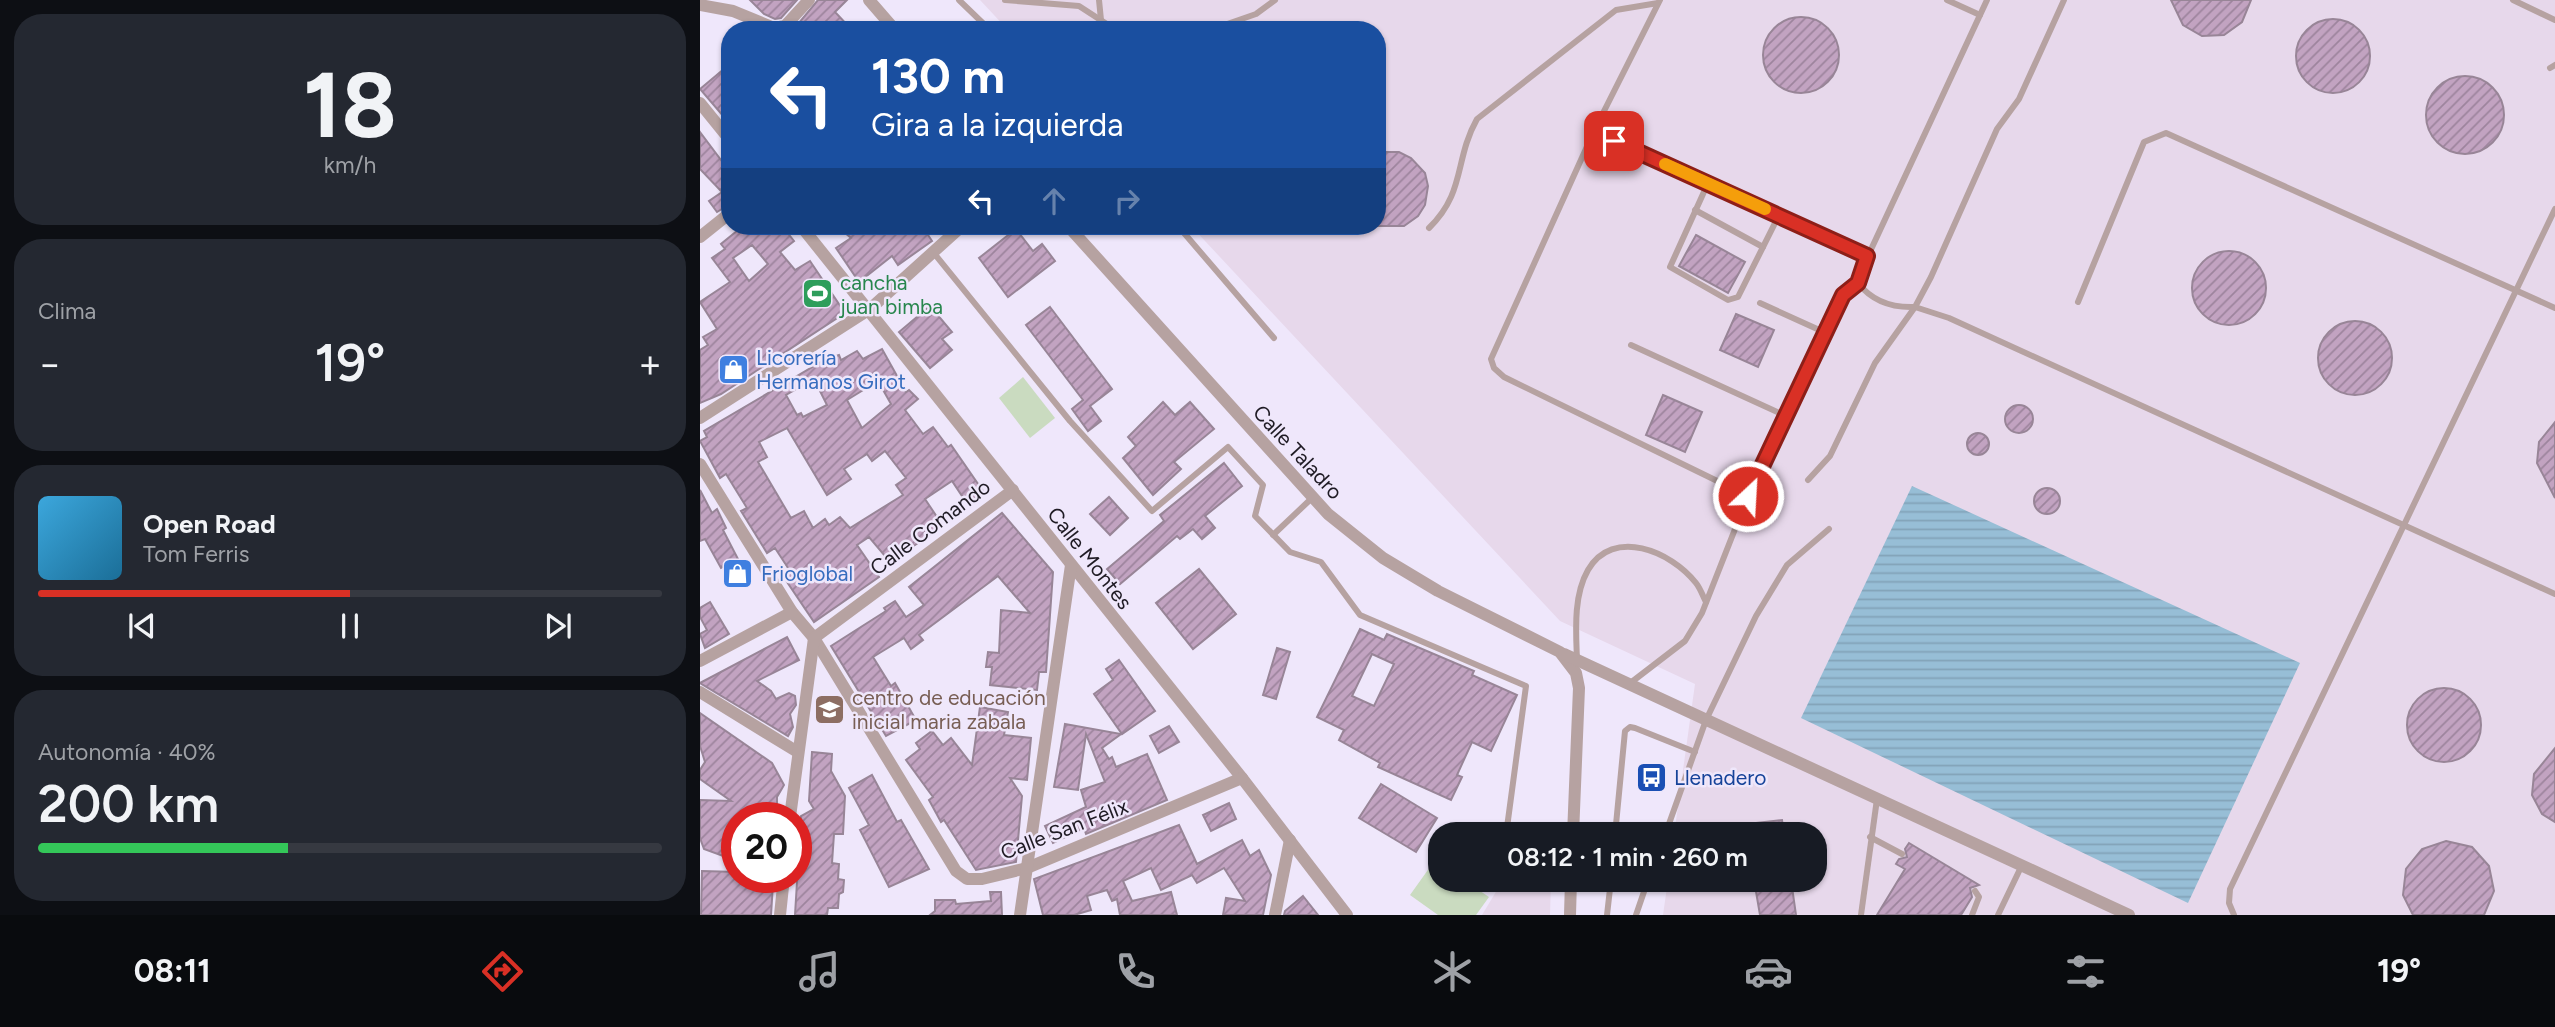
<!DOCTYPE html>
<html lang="es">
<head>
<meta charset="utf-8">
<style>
  body { margin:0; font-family:Figtree,sans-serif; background:#242831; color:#f1f3f6; height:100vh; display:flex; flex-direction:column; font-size:26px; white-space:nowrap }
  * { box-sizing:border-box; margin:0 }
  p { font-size:23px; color:#9ea1a6 }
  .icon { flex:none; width:38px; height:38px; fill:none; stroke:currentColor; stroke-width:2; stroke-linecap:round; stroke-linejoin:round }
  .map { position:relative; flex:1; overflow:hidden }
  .panel { display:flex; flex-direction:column; gap:14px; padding:14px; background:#0d0f14; width:700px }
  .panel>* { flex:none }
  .top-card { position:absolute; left:21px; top:21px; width:665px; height:214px; border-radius:28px; box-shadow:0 2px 5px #0004; background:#1a4fa0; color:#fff; overflow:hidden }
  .speed { position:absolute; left:21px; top:802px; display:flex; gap:14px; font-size:35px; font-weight:700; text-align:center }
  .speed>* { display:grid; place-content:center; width:91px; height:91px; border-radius:50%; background:#171b24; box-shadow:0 2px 5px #0004; line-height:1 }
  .speed .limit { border:10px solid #d22; background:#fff; color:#111 }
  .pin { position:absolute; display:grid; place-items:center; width:60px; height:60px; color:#fff; margin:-30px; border-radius:14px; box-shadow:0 4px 10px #0006 }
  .me { position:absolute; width:77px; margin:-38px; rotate:25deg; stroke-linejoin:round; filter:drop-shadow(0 0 5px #0008) }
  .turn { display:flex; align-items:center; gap:24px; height:147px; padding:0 35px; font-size:32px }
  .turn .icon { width:91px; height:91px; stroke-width:2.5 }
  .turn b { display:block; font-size:49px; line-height:60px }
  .lanes { display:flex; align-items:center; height:66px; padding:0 35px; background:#0003; justify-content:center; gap:35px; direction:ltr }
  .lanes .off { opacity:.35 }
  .big { font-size:52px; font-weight:600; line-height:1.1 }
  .panel .card { flex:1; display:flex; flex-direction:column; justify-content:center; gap:10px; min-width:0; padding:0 24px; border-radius:28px; background:#242831 }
  .panel .dial { align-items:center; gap:0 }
  .dial b { font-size:91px; line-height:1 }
  .song { display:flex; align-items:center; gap:21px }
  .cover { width:84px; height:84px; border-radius:10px; background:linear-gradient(135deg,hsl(200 70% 55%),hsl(200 70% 35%)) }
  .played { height:7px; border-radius:4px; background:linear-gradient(90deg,#d93025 50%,#363941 50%) }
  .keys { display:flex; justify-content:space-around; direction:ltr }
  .heat { display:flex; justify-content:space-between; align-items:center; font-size:38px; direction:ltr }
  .charge { height:10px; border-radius:5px; background:linear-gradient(90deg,#34c759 40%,#363941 0) }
  .trip { position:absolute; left:728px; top:822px; width:399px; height:70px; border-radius:28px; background:#171b24; box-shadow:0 2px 5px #0004; font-weight:600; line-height:70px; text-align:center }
  .tabs { display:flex; height:112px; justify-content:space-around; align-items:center; background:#090b0e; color:#9ea1a6 }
  .tabs .icon { width:49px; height:49px }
  .tabs .on { color:#d93025 }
  .tabs b { font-size:32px; color:#f1f3f6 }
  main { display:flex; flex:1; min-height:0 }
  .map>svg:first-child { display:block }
  .industrial { fill:#e7d8eb }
  .pitch { fill:#cadbc0 }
  .water { fill:url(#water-rules) }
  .building { fill:url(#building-hatch); stroke:#988597; stroke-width:2; fill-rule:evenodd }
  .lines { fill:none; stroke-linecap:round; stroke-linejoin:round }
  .lane { stroke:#b6a2a1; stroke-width:6 }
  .street { stroke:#b6a2a1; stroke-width:12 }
  .route-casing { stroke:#8d1f18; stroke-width:18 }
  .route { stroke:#d93025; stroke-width:12 }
  .slow { stroke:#f59e0b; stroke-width:12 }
  .labels { text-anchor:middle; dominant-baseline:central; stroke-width:5; stroke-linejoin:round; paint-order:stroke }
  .leisure-label { font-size:21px; fill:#27864d; stroke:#efe7fb; text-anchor:start }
  .shop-label { font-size:21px; fill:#366cbe; stroke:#efe7fb; text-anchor:start }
  .street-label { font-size:21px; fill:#1f1b24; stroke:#efe7fb }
  .education-label { font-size:21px; fill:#785e54; stroke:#efe7fb; text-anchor:start }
  .transit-label { font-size:21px; fill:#164399; stroke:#efe7fb; text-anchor:start }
</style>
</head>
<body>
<main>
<section class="panel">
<div class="card dial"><b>18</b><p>km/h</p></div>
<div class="card"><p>Clima</p>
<div class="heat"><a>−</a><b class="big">19°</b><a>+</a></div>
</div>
<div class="card">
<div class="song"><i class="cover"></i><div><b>Open Road</b><p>Tom Ferris</p></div></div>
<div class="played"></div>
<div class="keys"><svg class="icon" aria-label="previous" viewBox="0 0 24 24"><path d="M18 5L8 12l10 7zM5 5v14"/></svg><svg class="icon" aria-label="pause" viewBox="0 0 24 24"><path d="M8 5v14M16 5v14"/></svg><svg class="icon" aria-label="next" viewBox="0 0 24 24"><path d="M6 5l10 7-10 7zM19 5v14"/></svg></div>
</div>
<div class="card"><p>Autonomía · 40%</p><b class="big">200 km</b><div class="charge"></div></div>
</section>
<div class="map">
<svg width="1855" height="915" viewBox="0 0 1855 915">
  <defs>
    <pattern id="water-rules" width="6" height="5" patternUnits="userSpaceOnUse" patternTransform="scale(1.75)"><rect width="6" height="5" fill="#97bed6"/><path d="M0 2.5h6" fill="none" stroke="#82a3b8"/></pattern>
    <pattern id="building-hatch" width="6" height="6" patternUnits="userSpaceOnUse" patternTransform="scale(1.75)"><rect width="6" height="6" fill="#c2a3c1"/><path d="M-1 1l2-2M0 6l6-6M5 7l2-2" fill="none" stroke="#9d849d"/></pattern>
  </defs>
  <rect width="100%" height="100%" fill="#efe7fb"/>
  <g class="industrial">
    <path d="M280,0H1855V915H963L968,880H1115V835H974L995,684L860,621L491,226H677V30H308Z"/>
    <path d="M803,880H851L850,915H782Z"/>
  </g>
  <g class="pitch">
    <path d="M323,377L355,418L330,438L299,398Z"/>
    <path d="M735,860L740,863V880H764L789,897L776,915H738L710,895Z"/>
  </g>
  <path class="water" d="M1212,486L1600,663L1488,903L1101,718Z"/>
  <g class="building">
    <path d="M50,0H97L81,18L75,19L64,14Z"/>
    <path d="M118,0H147L135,12L152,30H93Z"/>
    <path d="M1471,0H1551L1542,22L1524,35L1502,36L1483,25Z"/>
    <circle cx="1101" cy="55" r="38"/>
    <circle cx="1633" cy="56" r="37"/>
    <path d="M30,64V124L0,89Z"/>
    <circle cx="1765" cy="115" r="39"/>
    <path d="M0,132L30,172V204L17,212L9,201L22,192L0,169Z"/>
    <path d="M677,152H699L711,158L725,173L728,186L725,205L718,216L704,226H677Z"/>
    <path d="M43,226H79L86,231L94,241L80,252L95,270L110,261L145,313L21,394L0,403V350L8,345L3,337L17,329L0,302L30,282L12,258L25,249L21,244ZM52,245L68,264L49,281L33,258Z"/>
    <path d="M137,226H222L232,241L198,265L192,256L159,282L136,248L151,238Z"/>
    <path d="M316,229L333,251L342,244L355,261L308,297L279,258Z"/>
    <path d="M996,235L1045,262L1028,293L979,266Z"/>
    <circle cx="1529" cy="288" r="37"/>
    <path d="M230,306L252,332L242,339L252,350L230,368L199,332Z"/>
    <path d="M350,307L412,389L390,406L401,421L388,431L372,409L383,400L326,325Z"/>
    <path d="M1036,314L1074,330L1058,367L1020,350Z"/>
    <circle cx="1655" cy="358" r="37"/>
    <path d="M182,349L206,392L209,390L218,399L205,410L223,434L233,427L248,447L251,445L285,494L268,505L252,481L225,499L243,526L190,562L169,537L157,545L179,577L114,622L83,576L90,571L75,548L67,553L41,511L47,508L26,474L20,478L0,441L7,437L4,431L126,359L139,355L141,360L157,351L163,359ZM114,379L127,405L103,417L101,413L97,415L86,395ZM178,381L191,404L162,428L147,400ZM87,428L127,495L151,479L144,469L167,454L172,461L185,451L206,478L196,485L203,495L150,528L140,517L129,525L125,519L113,528L104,511L91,518L58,462L67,457L59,442Z"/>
    <path d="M963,395L1002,412L985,452L946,435Z"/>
    <path d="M463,402L475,415L490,402L514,429L474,462L481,469L453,495L423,458L436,446L428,437Z"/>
    <circle cx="1319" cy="419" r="14"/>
    <path d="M1855,422V498L1837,463L1839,442Z"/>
    <circle cx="1278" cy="444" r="11"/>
    <path d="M524,463L542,486L505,516L515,528L502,539L493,529L480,539L477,536L420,584L407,569L464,521L460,515Z"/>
    <circle cx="1347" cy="501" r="13"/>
    <path d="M0,490L12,513L17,509L26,528L23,530L38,559L21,568L5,539L0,541Z"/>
    <path d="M409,497L428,518L410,535L390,514Z"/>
    <path d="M302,513L353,572L346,672H339L337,690L290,685L292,667H286L288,652L299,653L301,610L330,613L298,576L219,635L223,640L211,649L204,638L173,657L191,686L195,683L216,720L186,736L131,646L186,611L184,608L195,601L206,617L224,605L209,587Z"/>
    <path d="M499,569L536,614L493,649L456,603Z"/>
    <path d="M10,602L29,634L5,648L0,634L7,630L0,617V608Z"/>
    <path d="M660,629L684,640L687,634L774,671L772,675L817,695L791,751L772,742L757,775L762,777L751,800L678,767L680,763L639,740L644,730L617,717ZM672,654L694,664L674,706L652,696Z"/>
    <path d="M87,637L99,660L57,681L71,691L76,699L89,693L95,696L96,705L90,714L93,727L88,736L0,683Z"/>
    <path d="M577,648L590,652L576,699L563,695Z"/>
    <path d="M419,660L455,711L422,734L394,694L413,680L406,669Z"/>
    <circle cx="1744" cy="725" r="37"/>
    <path d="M280,707L308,712L304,735L331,738L327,780L310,778L322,796L316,862L276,870L244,820L241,822L229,800L233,797L206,760L220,749L216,743L232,731L243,745L251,738L272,765Z"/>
    <path d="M0,713L72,763L84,785L77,797V817H37V861L4,849L0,838V800L31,801L0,779V770L5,762L0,746Z"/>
    <path d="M365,724L421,734L402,748L409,759L412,757L416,767L447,754L467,800L386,834L384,828L353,843L345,826L386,807L381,790L405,782L386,734L378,790L354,787Z"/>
    <path d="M469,726L479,742L459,753L450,736Z"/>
    <path d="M1855,748V822L1842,814L1832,795L1834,774Z"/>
    <path d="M112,752L132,754L131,771L145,796L143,834H134L132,863L139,864L138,879L144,880L143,892L139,894L138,908H128L127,915H95L101,816L114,809L109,801Z"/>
    <path d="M172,775L197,822L201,820L229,869L189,887L160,830L169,825L149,788Z"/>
    <path d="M681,784L737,818L716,852L659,818Z"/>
    <path d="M529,803L536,819L511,831L503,815Z"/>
    <path d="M1082,820L1084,835H1058L1057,823Z"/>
    <path d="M479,825L497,864L542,840L550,856L559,850L571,875L563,915H523L526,898L545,901L524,868L497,883L492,875L461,890L451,868L423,881L432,901L471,892L477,915H420L417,899L412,901L407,890L387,896L391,910L374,915H343L334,879Z"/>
    <path d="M1746,841L1772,847L1789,866L1794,891L1784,915H1713L1703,895L1706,869L1722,849Z"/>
    <path d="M1209,843L1279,885L1270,888L1272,897L1261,915H1177L1205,869L1196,864L1199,859L1207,857L1205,849Z"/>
    <path d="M2,871L37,872V877H53L73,884L71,915H1Z"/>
    <path d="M1054,880H1091L1096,915H1060Z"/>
    <path d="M290,892H301L302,915H230L235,911V900H255L256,904L291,901Z"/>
    <path d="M603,896L618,915H584L585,911Z"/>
  </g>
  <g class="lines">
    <g class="lane">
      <path d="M259,0L290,30"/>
      <path d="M305,0L379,6L416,30"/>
      <path d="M399,0L401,20"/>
      <path d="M960,0L894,131L791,359L794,368L804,377L1048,496"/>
      <path d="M1247,0L1280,15"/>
      <path d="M1364,0L1319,99L1297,129L1231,277L1215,307L1249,318L1855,594"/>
      <path d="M1813,0L1855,20"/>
      <path d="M510,30L556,14L575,0"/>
      <path d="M1850,68L1855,65"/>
      <path d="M894,131L1167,256"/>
      <path d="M1008,183L970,267L1028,300L1038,297L1079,215"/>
      <path d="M995,210L1063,247"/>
      <path d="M478,226L574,338"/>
      <path d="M729,228C766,192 754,160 777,119L916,10L958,3"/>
      <path d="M233,252L370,421L452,511L528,447L563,485L555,516L590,552L621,562L660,615L826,686L806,835"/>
      <path d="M1378,302L1444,142L1466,133L1855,308"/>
      <path d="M1060,303L1126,333"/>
      <path d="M931,345L1086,416"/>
      <path d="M1108,480L1130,456L1175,363L1215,307C1192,308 1172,301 1158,283L1161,271L1287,0"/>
      <path d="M573,535L612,498"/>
      <path d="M877,660C876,632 873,596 888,570C913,527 971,551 996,583C1000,588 1003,596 1006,602"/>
      <path d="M929,684L985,641L1002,613L1048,496L1143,295L1158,283"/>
      <path d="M915,835L925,731L930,727L935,728L995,752"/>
      <path d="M965,835L1006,720L1056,616L1087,565L1129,529"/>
      <path d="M1170,837L1202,854"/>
      <path d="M907,915L911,880"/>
      <path d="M936,915L948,880"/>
      <path d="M1161,915L1177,799"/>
      <path d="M1272,915L1279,897L1275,891"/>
      <path d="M1298,915L1322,865"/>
      <path d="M1534,915L1529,903L1530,889L1855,209"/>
    </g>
    <g class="street">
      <path d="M169,0L195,30"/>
      <path d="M0,5L33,11L74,28L85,26L109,0"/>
      <path d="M0,103L30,140"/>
      <path d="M101,226L542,778L647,915"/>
      <path d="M368,226L628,514L683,558L738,591L860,652L876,673L879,688L873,835"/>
      <path d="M0,237L30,213"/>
      <path d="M0,418L170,309L262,226"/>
      <path d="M0,464L92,612L114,638L256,871L267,879H282L327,868L542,778"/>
      <path d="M864,654L1429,915"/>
      <path d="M0,661L92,612"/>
      <path d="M0,692L96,751"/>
      <path d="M90,817L114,638L313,490"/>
      <path d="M80,915L84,877"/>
      <path d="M320,915L371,565"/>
      <path d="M575,915L590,840"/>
      <path d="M870,915L871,880"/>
    </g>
  </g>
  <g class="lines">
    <defs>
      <path id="route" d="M914,141L1167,256L1158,283L1143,295L1048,496"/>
    </defs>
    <use href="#route" class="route-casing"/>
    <use href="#route" class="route"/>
    <path class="slow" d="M965,164L1065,209"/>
  </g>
  <defs>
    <symbol id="stadium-square" viewBox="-11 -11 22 22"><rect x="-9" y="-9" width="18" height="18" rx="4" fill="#2e9e5b" stroke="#efe7fb"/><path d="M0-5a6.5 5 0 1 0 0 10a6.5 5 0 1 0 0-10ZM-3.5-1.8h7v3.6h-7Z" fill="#fff"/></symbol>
    <symbol id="shop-square" viewBox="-11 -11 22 22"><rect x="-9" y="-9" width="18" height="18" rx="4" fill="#3f7fe0" stroke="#efe7fb"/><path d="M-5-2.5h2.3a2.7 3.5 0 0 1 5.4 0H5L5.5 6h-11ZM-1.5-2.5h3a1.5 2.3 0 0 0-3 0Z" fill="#fff"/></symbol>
    <symbol id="school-square" viewBox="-11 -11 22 22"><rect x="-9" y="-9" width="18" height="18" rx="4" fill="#8d6e63" stroke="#efe7fb"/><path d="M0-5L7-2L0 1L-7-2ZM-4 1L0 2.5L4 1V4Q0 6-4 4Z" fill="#fff"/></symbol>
    <symbol id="bus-square" viewBox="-11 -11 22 22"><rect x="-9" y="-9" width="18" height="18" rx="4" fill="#1a4fb4" stroke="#efe7fb"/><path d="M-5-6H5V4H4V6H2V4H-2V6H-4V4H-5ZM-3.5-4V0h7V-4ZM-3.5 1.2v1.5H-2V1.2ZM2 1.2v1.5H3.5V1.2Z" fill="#fff"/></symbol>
  </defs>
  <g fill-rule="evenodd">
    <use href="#stadium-square" x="100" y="276" width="35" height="35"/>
    <use href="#shop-square" x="16" y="352" width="35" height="35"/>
    <use href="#shop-square" x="20" y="556" width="35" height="35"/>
    <use href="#school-square" x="112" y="692" width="35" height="35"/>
    <use href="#bus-square" x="934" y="760" width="35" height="35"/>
  </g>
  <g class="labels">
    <g class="leisure-label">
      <text x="140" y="282">cancha<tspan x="140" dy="24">juan bimba</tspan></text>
    </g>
    <g class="shop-label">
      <text x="56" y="357">Licorería<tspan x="56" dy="24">Hermanos Girot</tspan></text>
      <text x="61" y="573">Frioglobal</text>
    </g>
    <g class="street-label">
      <text transform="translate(598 452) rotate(47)">Calle Taladro</text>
      <text transform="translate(230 527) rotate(-37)">Calle Comando</text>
      <text transform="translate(390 558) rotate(52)">Calle Montes</text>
      <text transform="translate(364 829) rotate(-21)">Calle San Félix</text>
    </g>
    <g class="education-label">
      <text x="152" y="697">centro de educación<tspan x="152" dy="24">inicial maria zabala</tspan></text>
    </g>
    <g class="transit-label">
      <text x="974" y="777">Llenadero</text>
    </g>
  </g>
</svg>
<div class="speed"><div class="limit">20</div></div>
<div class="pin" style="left:914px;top:141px;background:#d93025"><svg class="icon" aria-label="arrive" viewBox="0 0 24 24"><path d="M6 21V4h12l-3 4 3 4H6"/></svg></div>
<svg class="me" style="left:1048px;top:496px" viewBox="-20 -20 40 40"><circle r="17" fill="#d93025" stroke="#fff" stroke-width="3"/><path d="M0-11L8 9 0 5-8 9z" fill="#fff"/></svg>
<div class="trip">08:12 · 1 min · 260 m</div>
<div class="top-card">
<div class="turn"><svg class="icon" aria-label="left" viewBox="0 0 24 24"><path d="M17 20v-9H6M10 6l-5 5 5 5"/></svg><div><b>130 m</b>Gira a la izquierda</div></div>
<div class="lanes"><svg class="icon" aria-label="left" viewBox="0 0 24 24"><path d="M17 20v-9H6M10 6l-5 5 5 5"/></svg><svg class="icon off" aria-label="ahead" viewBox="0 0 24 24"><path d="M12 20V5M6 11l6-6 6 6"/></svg><svg class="icon off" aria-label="right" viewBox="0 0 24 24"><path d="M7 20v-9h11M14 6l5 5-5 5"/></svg></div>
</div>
</div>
</main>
<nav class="tabs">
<b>08:11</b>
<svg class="icon on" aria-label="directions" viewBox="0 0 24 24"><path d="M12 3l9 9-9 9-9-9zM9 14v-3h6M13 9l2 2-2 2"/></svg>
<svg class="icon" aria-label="music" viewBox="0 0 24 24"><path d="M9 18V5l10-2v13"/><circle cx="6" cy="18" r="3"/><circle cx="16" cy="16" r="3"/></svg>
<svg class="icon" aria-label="phone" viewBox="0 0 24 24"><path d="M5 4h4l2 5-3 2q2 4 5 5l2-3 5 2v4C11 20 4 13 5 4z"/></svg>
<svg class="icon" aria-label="climate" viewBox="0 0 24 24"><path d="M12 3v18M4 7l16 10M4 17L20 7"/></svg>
<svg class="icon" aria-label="car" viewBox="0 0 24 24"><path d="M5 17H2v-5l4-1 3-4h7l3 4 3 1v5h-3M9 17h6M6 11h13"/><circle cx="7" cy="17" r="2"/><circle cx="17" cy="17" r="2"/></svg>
<svg class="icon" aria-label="filters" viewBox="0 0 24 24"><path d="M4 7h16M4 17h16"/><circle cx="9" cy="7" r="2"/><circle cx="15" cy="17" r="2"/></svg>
<b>19°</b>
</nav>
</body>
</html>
